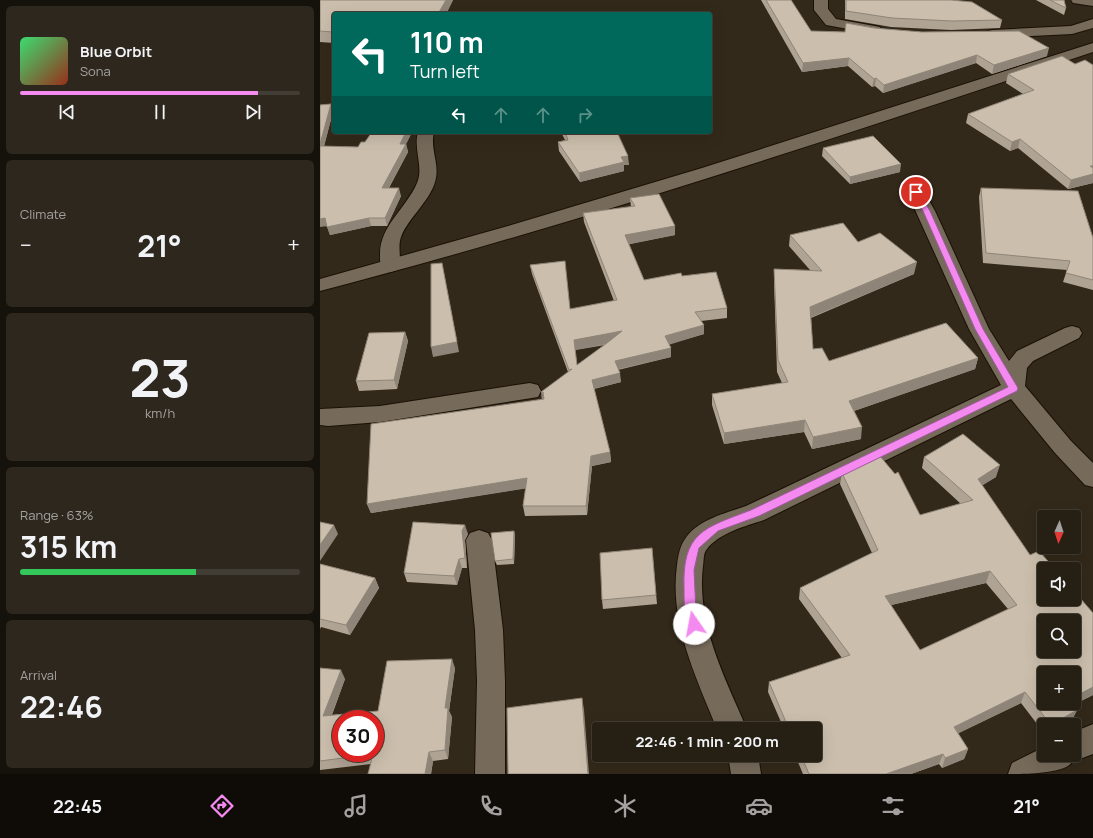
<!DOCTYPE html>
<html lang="en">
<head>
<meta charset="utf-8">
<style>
  body { margin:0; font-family:Manrope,sans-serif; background:#2e271d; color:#f1f3f6; height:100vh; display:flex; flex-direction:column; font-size:15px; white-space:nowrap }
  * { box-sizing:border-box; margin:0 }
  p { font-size:13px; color:#a4a2a0 }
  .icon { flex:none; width:22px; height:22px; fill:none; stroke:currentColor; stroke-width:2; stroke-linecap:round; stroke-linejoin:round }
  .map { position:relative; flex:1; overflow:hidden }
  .side { display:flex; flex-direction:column; gap:6px; padding:6px; background:#15110b; width:320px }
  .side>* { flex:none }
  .guide { position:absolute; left:12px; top:12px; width:380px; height:122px; border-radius:4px; box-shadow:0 4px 16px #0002,0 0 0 1px #423d34; background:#00695c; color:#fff; overflow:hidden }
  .needle { width:26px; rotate:183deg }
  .fabs { position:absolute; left:717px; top:510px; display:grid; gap:8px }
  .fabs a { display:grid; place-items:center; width:44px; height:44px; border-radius:4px; background:#261f14; box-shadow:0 4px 16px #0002,0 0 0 1px #423d34; font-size:20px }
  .speed { position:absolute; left:12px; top:710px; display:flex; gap:8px; font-size:20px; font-weight:700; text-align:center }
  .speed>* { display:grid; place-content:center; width:52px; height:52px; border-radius:50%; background:#261f14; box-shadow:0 4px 16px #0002,0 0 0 1px #423d34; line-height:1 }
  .speed .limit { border:6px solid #d22; background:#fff; color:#111 }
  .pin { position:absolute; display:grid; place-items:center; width:34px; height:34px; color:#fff; margin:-17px; border:2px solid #fff; border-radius:50%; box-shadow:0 1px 4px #0007 }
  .me { position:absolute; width:44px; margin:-22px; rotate:348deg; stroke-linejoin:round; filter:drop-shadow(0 0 3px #0008) }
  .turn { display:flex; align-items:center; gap:14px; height:84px; padding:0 12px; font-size:18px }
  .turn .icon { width:52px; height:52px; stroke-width:2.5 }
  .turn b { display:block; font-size:28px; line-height:34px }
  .lanes { display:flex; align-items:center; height:38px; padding:0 12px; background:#0003; justify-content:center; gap:20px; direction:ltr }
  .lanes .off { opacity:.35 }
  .big { font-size:30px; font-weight:700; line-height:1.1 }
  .side .card { flex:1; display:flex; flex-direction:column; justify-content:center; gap:6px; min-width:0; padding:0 14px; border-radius:6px; background:#2e271d }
  .side .dial { align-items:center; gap:0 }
  .dial b { font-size:52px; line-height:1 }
  .song { display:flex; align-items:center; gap:12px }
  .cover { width:48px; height:48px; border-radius:6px; background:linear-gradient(135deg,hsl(140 70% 55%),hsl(10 70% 35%)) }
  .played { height:4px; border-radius:2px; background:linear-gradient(90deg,#f489f0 85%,#423d34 85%) }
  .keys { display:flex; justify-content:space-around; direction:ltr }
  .heat { display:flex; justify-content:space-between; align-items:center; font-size:22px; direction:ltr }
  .charge { height:6px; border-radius:3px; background:linear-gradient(90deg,#34c759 63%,#423d34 0) }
  .trip { position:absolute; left:272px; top:722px; width:230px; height:40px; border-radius:4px; background:#261f14; box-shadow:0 4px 16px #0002,0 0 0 1px #423d34; font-weight:700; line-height:40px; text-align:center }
  .menu { display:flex; height:64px; justify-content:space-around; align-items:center; background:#0f0c08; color:#a4a2a0 }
  .menu .icon { width:28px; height:28px }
  .menu .selected { color:#f489f0 }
  .menu b { font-size:18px; color:#f1f3f6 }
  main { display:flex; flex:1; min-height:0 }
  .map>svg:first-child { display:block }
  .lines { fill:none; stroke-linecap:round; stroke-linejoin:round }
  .minor-casing { stroke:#1a1105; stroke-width:2 }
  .tertiary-casing { stroke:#1a1105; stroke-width:2 }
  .minor { fill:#766a5a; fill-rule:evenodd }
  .tertiary { fill:#766a5a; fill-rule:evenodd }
  .wall { fill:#afa394; fill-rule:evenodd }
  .shaded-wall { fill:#8e8578 }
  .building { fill:#cbbeac; stroke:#8e8578; fill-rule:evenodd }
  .route { fill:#f489f0; stroke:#9f599c }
</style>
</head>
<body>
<main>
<section class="side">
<div class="card">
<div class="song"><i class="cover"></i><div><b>Blue Orbit</b><p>Sona</p></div></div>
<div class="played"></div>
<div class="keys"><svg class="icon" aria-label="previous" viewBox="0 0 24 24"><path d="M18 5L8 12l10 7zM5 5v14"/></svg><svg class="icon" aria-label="pause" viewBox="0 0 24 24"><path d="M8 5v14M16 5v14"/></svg><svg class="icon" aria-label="next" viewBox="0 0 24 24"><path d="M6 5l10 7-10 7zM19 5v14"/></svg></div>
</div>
<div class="card"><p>Climate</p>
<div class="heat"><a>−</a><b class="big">21°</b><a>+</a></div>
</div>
<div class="card dial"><b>23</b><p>km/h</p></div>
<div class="card"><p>Range · 63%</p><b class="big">315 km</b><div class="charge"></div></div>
<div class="card"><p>Arrival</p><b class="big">22:46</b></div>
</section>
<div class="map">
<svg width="773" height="774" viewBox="0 0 773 774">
  <rect width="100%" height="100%" fill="#33291a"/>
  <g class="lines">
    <defs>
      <g id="minor">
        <path d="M494,0H508V9L516,19L555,26L560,27L562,30L560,33L555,34L506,25L494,10Z"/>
        <path d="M751,0H773V6L753,3Z"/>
        <path d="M773,19V28L752,34L673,38L668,37L666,34L668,31L673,30L751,26Z"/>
        <path d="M98,132H114C110,148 119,163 116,178C112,200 89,216 81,237C77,248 83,261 77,270L70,272L63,270C60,265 60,261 60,256C59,226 86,209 97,183C104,167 93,149 98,132Z"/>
        <path d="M596,187L602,188L615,211L669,329L689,361L697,351L745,328L752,326L759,328L762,333L759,338L713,361L707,368L705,386L751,441L773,463V487L765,485L735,453L691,399L444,520C426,526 399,533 387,549C383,553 384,561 383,566C376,623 405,678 427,729H397C376,677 349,622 357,565C358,556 360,546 365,539C377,520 406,513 426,506L681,385L649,329L587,192L590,188Z"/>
        <path d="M210,383L218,385L221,391L218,397L60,422L8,426L0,425V409L60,406Z"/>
        <path d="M159,530L168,533L172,540L183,630L185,681V774H155L157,681L155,630L146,540L150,533Z"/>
        <path d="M773,724V754L752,762C745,774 704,774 688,774L692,763L724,747V755H754V732Z"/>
        <path d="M408,755H438L441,774H411Z"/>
      </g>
      <path id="tertiary" d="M773,43V52C517,137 261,223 0,291V279L188,226L382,168Z"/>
    </defs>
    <use href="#minor" class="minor-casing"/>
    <use href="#tertiary" class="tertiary-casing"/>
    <use href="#minor" class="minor"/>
    <use href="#tertiary" class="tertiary"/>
  </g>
  <g class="wall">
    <path d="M0,0H133L126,14H14V43L0,42Z"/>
    <path d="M441,0H471L491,31L525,32L526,23L727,56L672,74L656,63L563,93L555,86L552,87L528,66L482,72Z"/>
    <path d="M525,0H631L682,20L680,28L631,30L571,27L525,19Z"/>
    <path d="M716,0H744L746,8L744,15Z"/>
    <path d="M755,64L773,65V183L748,189L698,148L690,151L646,123L648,114L703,94L686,83L688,74Z"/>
    <path d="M11,104L13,112L4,146L38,147L45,142L52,132H92L86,144L88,152L69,188L81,196L67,226H51L10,235L7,226L0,105Z"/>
    <path d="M241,132H297L309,165H304V171L260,182L239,151L238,142L245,140Z"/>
    <path d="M503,148L580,172L530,184L502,156Z"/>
    <path d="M661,188L773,238V290L743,282L747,270L663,263L659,197Z"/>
    <path d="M310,198L355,235L309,244L324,280L362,276L407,308V318L381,321L384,334L349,344L351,357L298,370L301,382L274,389L290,452L291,462L272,466L267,515L205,516L203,506L206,488L51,513L47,504L222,400L248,372L212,274L210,265L250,309L294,301L264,222L263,213L311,207ZM285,345L257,365L255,350Z"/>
    <path d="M470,235L538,242L594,274L491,318L493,349L509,361L658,358L655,369L534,411L541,439L492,449L484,432L404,444L392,405V394L462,383L457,372L454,281V269L490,270L469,246Z"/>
    <path d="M85,332L88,341L77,389L39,391L36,381Z"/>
    <path d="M604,457L676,477L662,485L710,555L773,613V695L753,705L757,710L752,720L744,725H724V733L701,703L638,733L648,749L644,759L622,768L619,764L591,774H483L475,755H495V729H464L448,692L449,682L522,658L479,599L480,588L552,553L520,484L522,473L600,515L641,504L602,468ZM666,583L688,609L600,650L571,605Z"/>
    <path d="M194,531L195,536L194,564L177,565L175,561Z"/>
    <path d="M148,534L145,540L147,568H142L137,585L87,582L84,573Z"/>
    <path d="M332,548L337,604L283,609L282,600Z"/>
    <path d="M0,564L55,578L59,588L30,635L1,627L0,629Z"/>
    <path d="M0,668L25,679L12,715L58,711L135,668L129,711L132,717L128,759L113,761L111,774H48L51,764L0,770Z"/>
  </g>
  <g class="shaded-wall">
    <path d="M126,0H133L126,14H118Z"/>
    <path d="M729,48L727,56L672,74L674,65Z"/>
    <path d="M657,55L656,63L563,93L564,85Z"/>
    <path d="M529,58L528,66L482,72L483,63Z"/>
    <path d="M556,78L555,86L552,87L554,79Z"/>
    <path d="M11,104L13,112L2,154L0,148V144Z"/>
    <path d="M86,132H92L84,148L86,144L88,152L64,196L62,188L80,144Z"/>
    <path d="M700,139L698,148L690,151L692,142Z"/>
    <path d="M308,156L309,165H304V171L260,182L259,173L301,157Z"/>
    <path d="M581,164L580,172L530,184V177Z"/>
    <path d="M770,166H773V183L748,189L751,180Z"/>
    <path d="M79,188L81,196L67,226L65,218Z"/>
    <path d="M5,218L8,226L0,227V219Z"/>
    <path d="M49,218L51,226L10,235L7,227Z"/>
    <path d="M355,226V235L306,245L305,235Z"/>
    <path d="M597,262L594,274L489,318L490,307Z"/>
    <path d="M122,263L139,352L113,357L111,347Z"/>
    <path d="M384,325V334L345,346V336Z"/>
    <path d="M302,331L303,341L255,350L254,340Z"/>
    <path d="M85,332L88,341L77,389L74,380Z"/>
    <path d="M351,348V357L295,370V361Z"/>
    <path d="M658,358L655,369L528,413L529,401Z"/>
    <path d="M300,373L301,382L273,389L272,380Z"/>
    <path d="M221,392H223L225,401L222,402Z"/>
    <path d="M485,420L484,432L404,444V433Z"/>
    <path d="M542,427L541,439L492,449L493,437Z"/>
    <path d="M290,452L291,462L272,466L267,515L266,506L271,456Z"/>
    <path d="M680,465L676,477L655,490L658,479Z"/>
    <path d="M207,478L209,488L51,513L47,504Z"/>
    <path d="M14,525L18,534L0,561V545Z"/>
    <path d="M145,525L148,534L145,540L147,568L145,558L142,531Z"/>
    <path d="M194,531L195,536L194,564L193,559Z"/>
    <path d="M139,559L142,568L137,585L134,576Z"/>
    <path d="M670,571L666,583L563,607L565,596Z"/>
    <path d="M55,578L59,588L30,635L26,625Z"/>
    <path d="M132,659L135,668L129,711L132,717L128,759L125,750V708Z"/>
    <path d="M21,670L25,679L8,725L3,716Z"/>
    <path d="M773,687V695L743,710L747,703H754V697Z"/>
    <path d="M705,692L701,703L631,737L634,727Z"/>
    <path d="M262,698L264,710L269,774H268Z"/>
    <path d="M757,710L752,720L744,725H731Z"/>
    <path d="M648,749L644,759L622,768L625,758Z"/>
    <path d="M109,752L113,761L111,774H105Z"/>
    <path d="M623,754L619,764L591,774H566Z"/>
  </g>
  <g class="building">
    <path d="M0,0H126L118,14H14V31L13,32L0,31Z"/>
    <path d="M446,0H471L491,31L525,32L526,23L554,28L602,32L699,31L729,48L674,65L657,55L564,85L556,78L554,79L529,58L483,63Z"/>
    <path d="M526,0H631L652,2L682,20L632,21L572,18L526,11Z"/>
    <path d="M730,0H744L746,8Z"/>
    <path d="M742,56L755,64L765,60L773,65V166H770L773,168V174L751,180L700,139L692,142L648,114L714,90L688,74Z"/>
    <path d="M11,104L0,144V105Z"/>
    <path d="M52,132H86L80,144H86L62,188H79L65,218H49L7,227L5,218L0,219V146L38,147L41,142H45Z"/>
    <path d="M245,132H297L308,156L301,157L304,162L259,173L238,142L248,140Z"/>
    <path d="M553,136L581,164L530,177L503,148Z"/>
    <path d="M661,188L758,191L773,238V280L746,273L750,261L666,253Z"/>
    <path d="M339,194L355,226L305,235L324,280L361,273L362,276L396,272L407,308L375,312L384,325L345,336L351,348L295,361L300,373L272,380L290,452L271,456L266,506H203L207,478L47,504L51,424L224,399L223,392H221L252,369L249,370L210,265L245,261L250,309L297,300L263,213L315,206L310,198ZM302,331L287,343L257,365L254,340Z"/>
    <path d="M523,223L538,242L560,233L597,262L490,307L493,349L502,348L509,361L626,323L658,358L529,401L542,427L493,437L485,420L404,433L392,394L468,382L458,360L454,269L502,271L470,235Z"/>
    <path d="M122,263L137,342L111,347V264Z"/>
    <path d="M85,332L74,380L36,381L49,333Z"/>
    <path d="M643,434L680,465L658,479L710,555L719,551L735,569H724V599H754V591L773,613V687L754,697V673H724V703H751L757,710L731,725L705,692L634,727L648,749L625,758L623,754L566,774H489L481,755H495V729H469L449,682L530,655L480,588L558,550L522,473L559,455L575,474L578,472L600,515L653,500L604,457ZM670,571L697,605L600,650L565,596ZM724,621H754V651H724Z"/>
    <path d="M0,522L14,525L0,545Z"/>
    <path d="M93,522L145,525L142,531L145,558L139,559L134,576L84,573Z"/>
    <path d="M194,531L193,559L175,561L171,533Z"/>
    <path d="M332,548L336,595L282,600L280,553Z"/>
    <path d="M0,564L55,578L26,625L0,619Z"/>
    <path d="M132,659L125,708H128L125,750L109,752L105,774H48L53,754L0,761V668L21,670L3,716L58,711L67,661ZM21,719H55V753H21Z"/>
    <path d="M262,698L268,774H188L187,708Z"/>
  </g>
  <path class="route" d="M593,191H598L610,211L663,329L698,388L697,391L439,516L398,531L379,548L374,570L376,612L380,624L378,628L374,629L370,628C364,615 364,602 364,589C362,532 384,528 431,510L688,387L655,329L603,211L592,192Z"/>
</svg>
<div class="fabs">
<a><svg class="needle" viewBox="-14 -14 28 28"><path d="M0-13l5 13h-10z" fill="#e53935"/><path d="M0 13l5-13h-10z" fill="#a4a2a0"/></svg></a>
<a><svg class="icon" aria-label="sound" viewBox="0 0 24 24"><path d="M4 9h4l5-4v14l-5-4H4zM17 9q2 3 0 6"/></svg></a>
<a><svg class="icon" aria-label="search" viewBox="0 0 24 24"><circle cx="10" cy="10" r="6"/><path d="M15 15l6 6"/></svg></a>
<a>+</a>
<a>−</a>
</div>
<div class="speed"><div class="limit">30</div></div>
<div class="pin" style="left:596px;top:192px;background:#d93025"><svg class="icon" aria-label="arrive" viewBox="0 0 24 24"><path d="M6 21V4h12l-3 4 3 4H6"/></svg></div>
<svg class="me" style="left:374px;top:624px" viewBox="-20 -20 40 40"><circle r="19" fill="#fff"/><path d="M0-13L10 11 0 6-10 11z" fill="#f489f0"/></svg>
<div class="trip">22:46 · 1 min · 200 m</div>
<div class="guide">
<div class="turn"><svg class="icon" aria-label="left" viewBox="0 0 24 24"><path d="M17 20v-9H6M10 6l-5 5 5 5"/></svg><div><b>110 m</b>Turn left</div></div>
<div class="lanes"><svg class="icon" aria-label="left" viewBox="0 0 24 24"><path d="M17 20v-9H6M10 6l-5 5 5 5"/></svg><svg class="icon off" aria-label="ahead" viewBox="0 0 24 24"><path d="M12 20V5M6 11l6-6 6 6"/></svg><svg class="icon off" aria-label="ahead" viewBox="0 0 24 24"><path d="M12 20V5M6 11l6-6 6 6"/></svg><svg class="icon off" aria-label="right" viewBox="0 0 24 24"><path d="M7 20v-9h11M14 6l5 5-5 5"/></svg></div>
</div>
</div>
</main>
<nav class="menu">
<b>22:45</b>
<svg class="icon selected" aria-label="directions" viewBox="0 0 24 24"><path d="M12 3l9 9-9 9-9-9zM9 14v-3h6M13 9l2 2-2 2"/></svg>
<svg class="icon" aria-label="music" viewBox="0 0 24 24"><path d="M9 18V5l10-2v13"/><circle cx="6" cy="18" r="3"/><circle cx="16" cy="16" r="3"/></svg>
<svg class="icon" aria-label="phone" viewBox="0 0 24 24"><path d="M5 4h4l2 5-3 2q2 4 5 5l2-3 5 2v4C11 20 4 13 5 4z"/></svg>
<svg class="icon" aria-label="climate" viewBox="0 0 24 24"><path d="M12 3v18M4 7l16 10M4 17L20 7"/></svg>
<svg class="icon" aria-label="car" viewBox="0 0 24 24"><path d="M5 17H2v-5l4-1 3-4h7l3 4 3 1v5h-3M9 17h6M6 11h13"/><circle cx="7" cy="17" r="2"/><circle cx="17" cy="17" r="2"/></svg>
<svg class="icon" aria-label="filters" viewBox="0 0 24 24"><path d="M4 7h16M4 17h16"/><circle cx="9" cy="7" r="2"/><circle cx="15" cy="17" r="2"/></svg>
<b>21°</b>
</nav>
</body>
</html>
